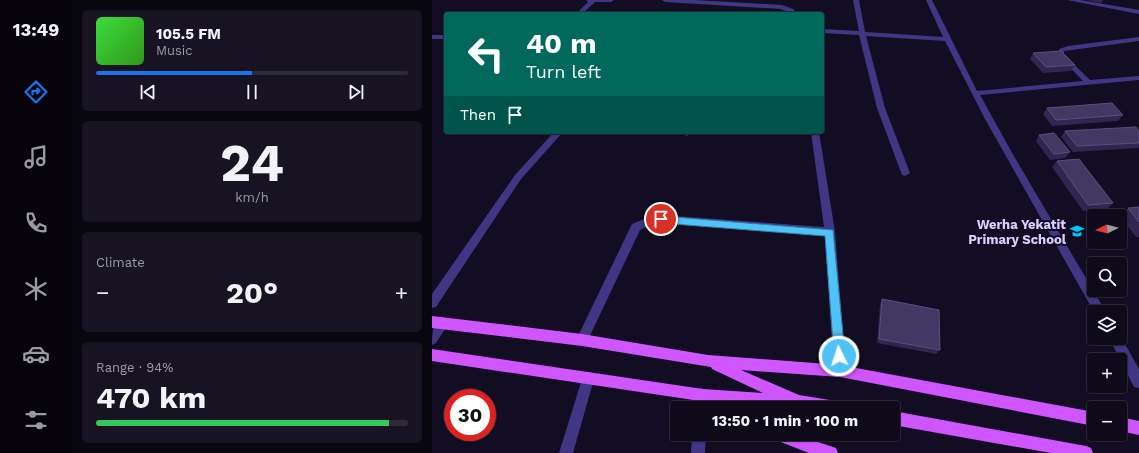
<!DOCTYPE html>
<html lang="en">
<head>
<meta charset="utf-8">
<style>
  body { margin:0; font-family:"Work Sans",sans-serif; background:#171323; color:#f1f3f6; height:100vh; display:flex; flex-direction:column; font-size:15px; white-space:nowrap }
  * { box-sizing:border-box; margin:0 }
  p { font-size:13px; color:#9b9aa2 }
  .icon { flex:none; width:22px; height:22px; fill:none; stroke:currentColor; stroke-width:2; stroke-linecap:round; stroke-linejoin:round }
  .map { position:relative; flex:1; overflow:hidden }
  .details { display:flex; flex-direction:column; gap:10px; padding:10px; background:#08060e; width:360px }
  .details>* { flex:none }
  .banner { position:absolute; left:12px; top:12px; width:380px; height:122px; border-radius:4px; box-shadow:0 1px 3px #0004,0 0 0 1px #2e2b39; background:#00695c; color:#fff; overflow:hidden }
  .needle { width:26px; rotate:264deg }
  .tools { position:absolute; left:655px; top:209px; display:grid; gap:8px }
  .tools a { display:grid; place-items:center; width:40px; height:40px; border-radius:4px; background:#0e0a1a; box-shadow:0 1px 3px #0004,0 0 0 1px #2e2b39; font-size:20px }
  .speed { position:absolute; left:12px; top:389px; display:flex; gap:8px; font-size:20px; font-weight:700; text-align:center }
  .speed>* { display:grid; place-content:center; width:52px; height:52px; border-radius:50%; background:#0e0a1a; box-shadow:0 1px 3px #0004,0 0 0 1px #2e2b39; line-height:1 }
  .speed .limit { border:6px solid #d22; background:#fff; color:#111 }
  .pin { position:absolute; display:grid; place-items:center; width:34px; height:34px; color:#fff; margin:-17px; border:2px solid #fff; border-radius:50%; box-shadow:0 1px 4px #0007 }
  .me { position:absolute; width:44px; margin:-22px; rotate:356deg; stroke-linejoin:round; filter:drop-shadow(0 0 3px #0008) }
  .turn { display:flex; align-items:center; gap:14px; height:84px; padding:0 16px; font-size:18px }
  .turn .icon { width:52px; height:52px; stroke-width:2.5 }
  .turn b { display:block; font-size:28px; line-height:34px }
  .then { display:flex; align-items:center; height:38px; padding:0 16px; background:#0003; gap:8px; font-size:15px }
  .big { font-size:30px; font-weight:700; line-height:1.1 }
  .details .card { flex:1; display:flex; flex-direction:column; justify-content:center; gap:6px; min-width:0; padding:0 14px; border-radius:6px; background:#171323 }
  .details .dial { align-items:center; gap:0 }
  .dial b { font-size:52px; line-height:1 }
  .song { display:flex; align-items:center; gap:12px }
  .cover { width:48px; height:48px; border-radius:6px; background:linear-gradient(135deg,hsl(120 70% 55%),hsl(110 70% 35%)) }
  .played { height:4px; border-radius:2px; background:linear-gradient(90deg,#1a73e8 50%,#2e2b39 50%) }
  .keys { display:flex; justify-content:space-around; direction:ltr }
  .heat { display:flex; justify-content:space-between; align-items:center; font-size:22px; direction:ltr }
  .charge { height:6px; border-radius:3px; background:linear-gradient(90deg,#34c759 94%,#2e2b39 0) }
  .trip { position:absolute; left:238px; top:401px; width:230px; height:40px; border-radius:4px; background:#0e0a1a; box-shadow:0 1px 3px #0004,0 0 0 1px #2e2b39; font-weight:700; line-height:40px; text-align:center }
  main { display:flex; flex:1; min-height:0 }
  .tab-bar { display:flex; flex-direction:column; width:72px; justify-content:space-around; align-items:center; background:#06040a; color:#9b9aa2 }
  .tab-bar .icon { width:28px; height:28px }
  .tab-bar .active { color:#1a73e8 }
  .tab-bar b { font-size:18px; color:#f1f3f6 }
  .map>svg:first-child { display:block }
  .lines { fill:none; stroke-linecap:round; stroke-linejoin:round }
  .minor { fill:#403683; fill-rule:evenodd }
  .major { fill:#cf55ff; fill-rule:evenodd }
  .wall { fill:#322551 }
  .building { fill:#433764; stroke:#5b4f7c }
  .route { fill:#4fc3f7; stroke:#337fa1 }
  .labels { text-anchor:middle; dominant-baseline:central; stroke-width:4; stroke-linejoin:round; paint-order:stroke }
  .poi-label { font-size:13px; font-weight:bold; fill:#d8ceff; stroke:#120d22; text-anchor:end }
</style>
</head>
<body>
<main>
<nav class="tab-bar">
<b>13:49</b>
<svg class="icon active" aria-label="directions" viewBox="0 0 24 24"><path d="M12 3l9 9-9 9-9-9zM9 14v-3h6M13 9l2 2-2 2"/></svg>
<svg class="icon" aria-label="music" viewBox="0 0 24 24"><path d="M9 18V5l10-2v13"/><circle cx="6" cy="18" r="3"/><circle cx="16" cy="16" r="3"/></svg>
<svg class="icon" aria-label="phone" viewBox="0 0 24 24"><path d="M5 4h4l2 5-3 2q2 4 5 5l2-3 5 2v4C11 20 4 13 5 4z"/></svg>
<svg class="icon" aria-label="climate" viewBox="0 0 24 24"><path d="M12 3v18M4 7l16 10M4 17L20 7"/></svg>
<svg class="icon" aria-label="car" viewBox="0 0 24 24"><path d="M5 17H2v-5l4-1 3-4h7l3 4 3 1v5h-3M9 17h6M6 11h13"/><circle cx="7" cy="17" r="2"/><circle cx="17" cy="17" r="2"/></svg>
<svg class="icon" aria-label="filters" viewBox="0 0 24 24"><path d="M4 7h16M4 17h16"/><circle cx="9" cy="7" r="2"/><circle cx="15" cy="17" r="2"/></svg>
</nav>
<section class="details">
<div class="card">
<div class="song"><i class="cover"></i><div><b>105.5 FM</b><p>Music</p></div></div>
<div class="played"></div>
<div class="keys"><svg class="icon" aria-label="previous" viewBox="0 0 24 24"><path d="M18 5L8 12l10 7zM5 5v14"/></svg><svg class="icon" aria-label="pause" viewBox="0 0 24 24"><path d="M8 5v14M16 5v14"/></svg><svg class="icon" aria-label="next" viewBox="0 0 24 24"><path d="M6 5l10 7-10 7zM19 5v14"/></svg></div>
</div>
<div class="card dial"><b>24</b><p>km/h</p></div>
<div class="card"><p>Climate</p>
<div class="heat"><a>−</a><b class="big">20°</b><a>+</a></div>
</div>
<div class="card"><p>Range · 94%</p><b class="big">470 km</b><div class="charge"></div></div>
</section>
<div class="map">
<svg width="707" height="453" viewBox="0 0 707 453">
  <rect width="100%" height="100%" fill="#120d22"/>
  <g class="lines">
    <g class="minor">
      <path d="M154,0H182L179,2H163L150,14H144L156,2Z"/>
      <path d="M230,0H262L350,5L361,9L366,14H360L349,9L233,2Z"/>
      <path d="M421,0H427L433,32L511,37L494,0H500L545,91L651,81L627,56V49L636,46L707,37V41L632,51V55L658,80L707,76V80L548,95L583,158L674,312H662L553,119L513,41L434,36L453,108L478,173L473,176L470,175L445,108L427,35L390,33V29L427,31Z"/>
      <path d="M635,0H648L707,10V14Z"/>
      <rect x="0" y="35" width="14" height="4"/>
      <path d="M122,132H131L89,179L4,307L0,308V294L83,175Z"/>
      <path d="M251,132H259V133L255,136L252,135Z"/>
      <path d="M379,132H387L403,232L414,371L412,375L408,377L404,375L402,371L393,236L229,223L219,225L208,230L154,344L150,346L146,344L144,340L146,336L200,224L217,217L229,215L392,227Z"/>
      <path d="M11,317L15,319L17,323L4,343L0,345C0,334 0,322 11,317Z"/>
      <path d="M688,335L707,369V388L702,387L677,338H688Z"/>
      <path d="M156,373L161,374L162,379L141,453H127L150,379L151,374Z"/>
      <path d="M269,388L274,390L276,395L275,408H261L264,390Z"/>
      <path d="M260,434H274L273,453H259Z"/>
    </g>
    <g class="major">
      <path d="M0,316L150,334L276,355L408,365L662,412V426L408,377L309,370L367,395L404,401L409,403L411,408H358L300,404L302,408H281L268,401L0,361V349L271,389L331,393L280,369L279,367L150,346L0,328Z"/>
      <path d="M461,411L654,446L659,448L661,453H619L461,425Z"/>
      <path d="M688,417L707,421V435L688,431Z"/>
      <path d="M339,434H362L404,448L406,453H377L341,439Z"/>
    </g>
  </g>
  <g class="wall">
    <path d="M654,0H671L669,3Z"/>
    <path d="M601,53L643,65L639,71L611,73L598,59Z"/>
    <path d="M615,108L691,115L686,121L620,126L611,114Z"/>
    <path d="M633,131H707V148L641,152L629,137Z"/>
    <path d="M607,135L638,152L633,158L618,160L604,141Z"/>
    <path d="M625,161L681,203L675,209L651,211L620,167Z"/>
    <path d="M707,207V237H704L688,216L696,208Z"/>
    <path d="M450,299L508,350L504,354L445,343L448,304Z"/>
  </g>
  <g class="building">
    <path d="M629,51L643,65L614,67L601,53Z"/>
    <path d="M680,103L691,115L624,120L615,108Z"/>
    <path d="M704,127L707,131V143L645,146L633,131Z"/>
    <path d="M622,133L638,152L622,154L607,135Z"/>
    <path d="M647,159L681,203L656,205L625,161Z"/>
    <path d="M707,207V222L696,208Z"/>
    <path d="M450,299L507,310L508,350L447,339Z"/>
  </g>
  <path class="route" d="M229,216L401,230L413,356L411,360L407,362L403,360L402,356L393,236L229,223L225,219Z"/>
  <defs>
    <symbol id="school-bare" viewBox="-9 -9 18 18"><path d="M0-5L7-2L0 1L-7-2ZM-4 1L0 2.5L4 1V4Q0 6-4 4Z" fill="#00c9f9" stroke="#120d22" stroke-width="2.5" paint-order="stroke"/></symbol>
  </defs>
  <g fill-rule="evenodd">
    <use href="#school-bare" x="635" y="221" width="20" height="20"/>
  </g>
  <g class="labels">
    <g class="poi-label">
      <text x="634" y="224">Werha Yekatit<tspan x="634" dy="15">Primary School</tspan></text>
    </g>
  </g>
</svg>
<div class="tools">
<a><svg class="needle" viewBox="-14 -14 28 28"><path d="M0-13l5 13h-10z" fill="#e53935"/><path d="M0 13l5-13h-10z" fill="#9b9aa2"/></svg></a>
<a><svg class="icon" aria-label="search" viewBox="0 0 24 24"><circle cx="10" cy="10" r="6"/><path d="M15 15l6 6"/></svg></a>
<a><svg class="icon" aria-label="layers" viewBox="0 0 24 24"><path d="M12 4l9 5-9 5-9-5zM3 14l9 5 9-5"/></svg></a>
<a>+</a>
<a>−</a>
</div>
<div class="speed"><div class="limit">30</div></div>
<div class="pin" style="left:229px;top:219px;background:#d93025"><svg class="icon" aria-label="arrive" viewBox="0 0 24 24"><path d="M6 21V4h12l-3 4 3 4H6"/></svg></div>
<svg class="me" style="left:407px;top:356px" viewBox="-20 -20 40 40"><circle r="17" fill="#4fc3f7" stroke="#fff" stroke-width="3"/><path d="M0-11L8 9 0 5-8 9z" fill="#fff"/></svg>
<div class="trip">13:50 · 1 min · 100 m</div>
<div class="banner">
<div class="turn"><svg class="icon" aria-label="left" viewBox="0 0 24 24"><path d="M17 20v-9H6M10 6l-5 5 5 5"/></svg><div><b>40 m</b>Turn left</div></div>
<div class="then">Then<svg class="icon" aria-label="arrive" viewBox="0 0 24 24"><path d="M6 21V4h12l-3 4 3 4H6"/></svg></div>
</div>
</div>
</main>
</body>
</html>
